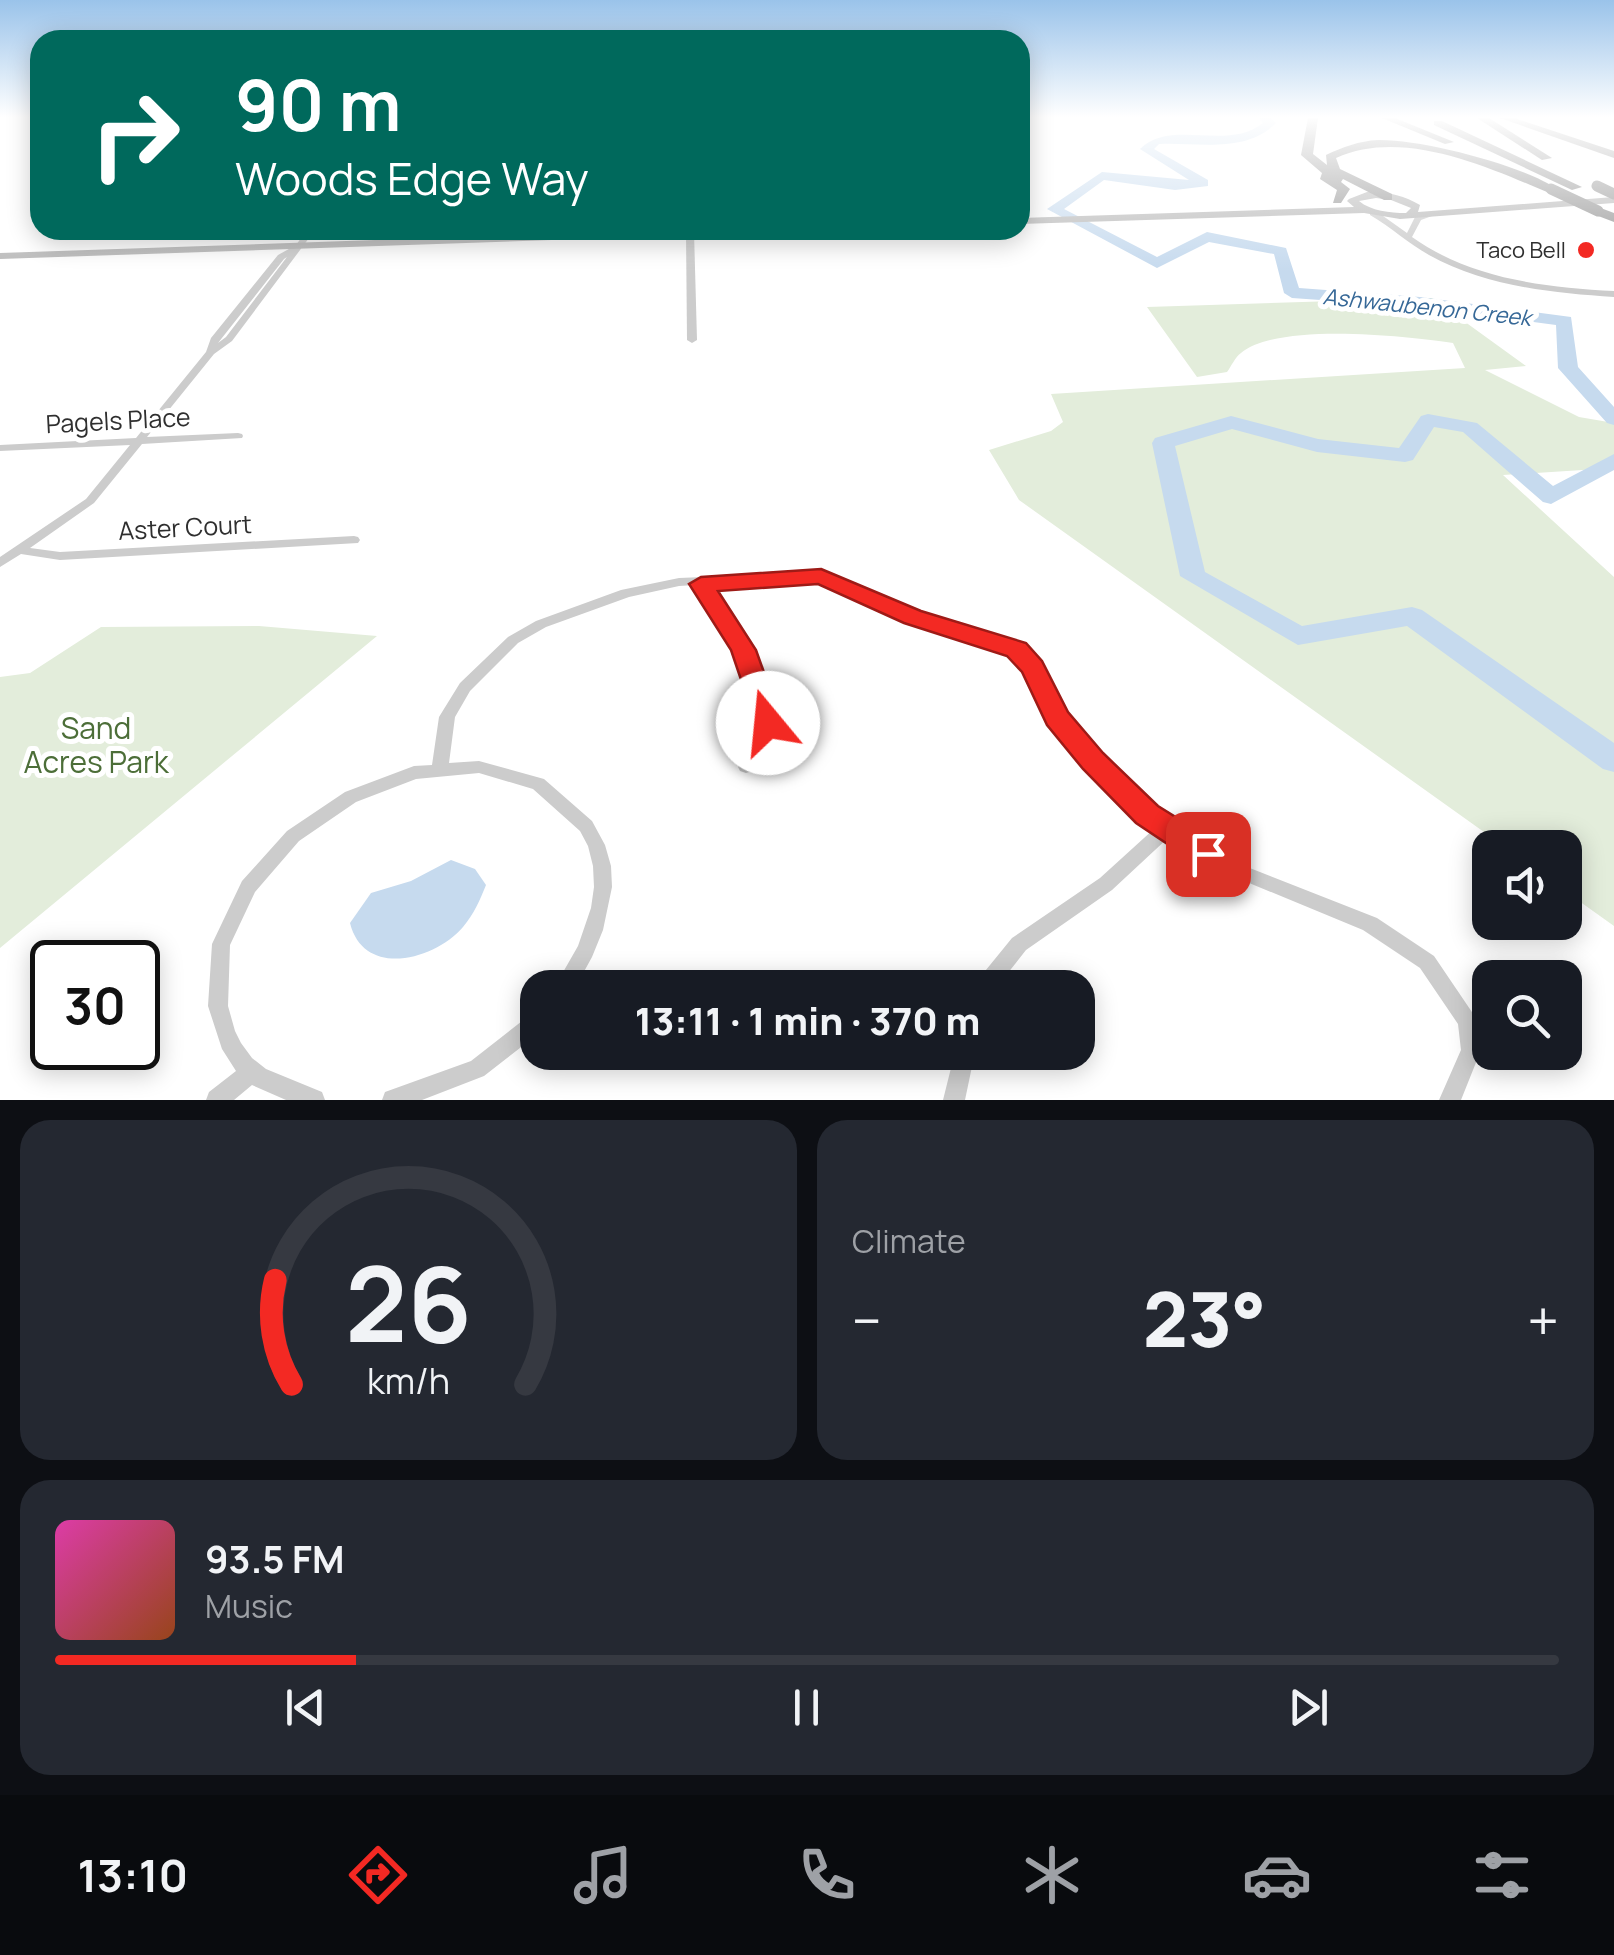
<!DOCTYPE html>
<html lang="en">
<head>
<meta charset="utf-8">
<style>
  body { margin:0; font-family:Manrope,sans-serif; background:#242831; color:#f1f3f6; height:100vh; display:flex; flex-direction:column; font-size:38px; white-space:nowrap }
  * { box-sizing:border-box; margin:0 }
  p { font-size:32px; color:#9ea1a6 }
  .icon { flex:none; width:55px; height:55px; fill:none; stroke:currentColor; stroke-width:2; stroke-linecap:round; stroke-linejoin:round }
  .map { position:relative; height:1100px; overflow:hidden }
  .sheet { display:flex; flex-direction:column; gap:20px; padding:20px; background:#0d0f14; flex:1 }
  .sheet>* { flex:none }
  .hud { position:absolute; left:30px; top:30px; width:1000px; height:210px; border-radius:30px; box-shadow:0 5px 25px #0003; background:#00695c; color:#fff; overflow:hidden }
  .controls { position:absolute; left:1472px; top:830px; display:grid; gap:20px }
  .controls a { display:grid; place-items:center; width:110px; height:110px; border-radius:20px; background:#171b24; box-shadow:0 5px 25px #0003; font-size:50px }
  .speed { position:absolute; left:30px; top:940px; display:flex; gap:20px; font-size:50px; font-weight:700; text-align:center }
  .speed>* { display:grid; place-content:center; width:130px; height:130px; border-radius:50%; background:#171b24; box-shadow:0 5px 25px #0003; line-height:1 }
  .speed .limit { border:5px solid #111; border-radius:15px; background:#fff; color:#111 }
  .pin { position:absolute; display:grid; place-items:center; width:85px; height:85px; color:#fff; margin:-42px; border-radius:20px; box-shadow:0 5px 15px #0006 }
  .me { position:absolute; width:110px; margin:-55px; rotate:343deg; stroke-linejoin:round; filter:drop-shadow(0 0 8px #0008) }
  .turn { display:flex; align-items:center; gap:35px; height:210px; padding:0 40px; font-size:45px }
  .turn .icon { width:130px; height:130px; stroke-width:2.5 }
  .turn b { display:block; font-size:70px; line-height:85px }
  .big { font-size:75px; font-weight:800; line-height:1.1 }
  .sheet .tile { flex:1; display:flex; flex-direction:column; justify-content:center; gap:15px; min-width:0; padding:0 35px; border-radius:30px; background:#242831 }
  .sheet .dial { align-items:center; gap:0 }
  .dial svg { height:260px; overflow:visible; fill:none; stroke:#363941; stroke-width:7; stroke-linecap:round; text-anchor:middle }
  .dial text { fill:#f1f3f6; stroke:none }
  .song { display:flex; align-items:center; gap:30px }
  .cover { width:120px; height:120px; border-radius:15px; background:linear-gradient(135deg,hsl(320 70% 55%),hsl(20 70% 35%)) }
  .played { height:10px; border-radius:5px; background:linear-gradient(90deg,#f32923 20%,#363941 20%) }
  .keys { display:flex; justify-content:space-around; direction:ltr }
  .heat { display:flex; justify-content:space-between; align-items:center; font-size:55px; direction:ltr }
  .sheet .tiles { flex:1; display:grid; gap:20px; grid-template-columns:1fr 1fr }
  .tile:last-child { grid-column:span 2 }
  .trip { position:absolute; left:520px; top:970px; width:575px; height:100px; border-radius:30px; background:#171b24; box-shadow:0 5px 25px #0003; font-weight:800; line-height:100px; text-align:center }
  .tabs { display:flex; height:160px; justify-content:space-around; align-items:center; background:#090b0e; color:#9ea1a6 }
  .tabs .icon { width:70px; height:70px }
  .tabs .selected { color:#f32923 }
  .tabs b { font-size:45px; color:#f1f3f6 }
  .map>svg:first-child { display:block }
  .green { fill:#e3eddb }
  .water { fill:#c6daee }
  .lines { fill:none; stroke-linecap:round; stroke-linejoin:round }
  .river { fill:#c6daee; fill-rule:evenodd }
  .minor { fill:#ccc; fill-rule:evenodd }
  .secondary { fill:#b9b9b9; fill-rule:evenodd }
  .motorway { fill:#969696; fill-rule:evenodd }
  .motorway-bridge { stroke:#969696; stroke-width:11 }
  .route { fill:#f32923; stroke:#9e1b17; stroke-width:2.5 }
  .poi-dot { fill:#f32923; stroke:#fff; stroke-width:4 }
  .labels { text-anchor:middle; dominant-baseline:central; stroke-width:10; stroke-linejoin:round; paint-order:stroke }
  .far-poi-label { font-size:22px; fill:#2f2f2f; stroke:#fff; text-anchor:end }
  .far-water-label { font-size:22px; font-style:italic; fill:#366897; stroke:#fff }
  .street-label { font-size:25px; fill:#2f2f2f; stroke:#fff }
  .near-park-label { font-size:30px; fill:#4c6e38; stroke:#fff }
</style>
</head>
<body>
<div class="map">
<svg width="1614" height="1100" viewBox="0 0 1614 1100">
  <rect width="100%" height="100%" fill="#fff"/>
  <g class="green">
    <path d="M1432,298L1526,366L1485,370L1579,417L1614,423V468L1503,475L1614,577V926L1565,891V848L1505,847L1019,500L989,450L1051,431L1063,422L1051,394L1465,368L1453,343C1406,336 1278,322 1241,353C1235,357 1231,367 1227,372L1197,377L1147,307Z"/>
    <path d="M259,626L377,636L0,948V677L30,673L101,627Z"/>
  </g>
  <path class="water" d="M451,860L475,869L486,885C480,900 474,914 463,927C435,960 364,979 350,923L371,893L411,881Z"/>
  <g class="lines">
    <g class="river">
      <path d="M1259,118H1271L1276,123C1245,154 1198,142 1159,144L1154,149L1208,180V186L1175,190L1104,180L1064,209L1157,257L1207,232L1286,248L1299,288L1420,297L1571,317L1578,367L1614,407V425L1607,423L1558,368L1556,325L1420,307L1292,298L1284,293L1274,254L1209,242L1157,268L1047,209L1102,172L1189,180L1140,149C1171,118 1227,152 1263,123Z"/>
      <path d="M1428,414L1477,423L1553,486L1614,454V470L1551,504L1543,502L1463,432L1434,427L1413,460L1405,462L1317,452L1232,429L1175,446L1205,572L1302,626L1412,607L1422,610L1614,743V772L1603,769L1407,626L1298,645L1180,576L1152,443L1155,438L1231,416L1318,439L1399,448L1421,416Z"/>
    </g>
    <g class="minor">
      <path d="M1370,211H1376L1407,233L1415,217L1432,212V216L1421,220L1412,237C1471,279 1543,287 1614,291V297C1551,293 1485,286 1429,255C1409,244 1391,227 1370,215Z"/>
      <path d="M307,230H315L232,341L214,354L147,437L238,433L242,434L243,436L242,438L142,444L94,503L30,548L60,552L354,536L358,537L360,540L358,543L60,560L21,554L0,567V557L86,499L130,445L0,451V445L136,438L206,352L211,338L278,255L296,245ZM287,257L226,337L218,343L284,259Z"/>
      <path d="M689,230L694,232L697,340L692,343L687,340L686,232Z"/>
      <path d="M821,572L917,614L1021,646L1038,663L1063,714L1153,809L1237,863L1377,918L1434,956L1478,1021L1481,1050L1461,1100H1439L1461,1050L1458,1024L1420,968L1363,930L1225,873L1169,837L1112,890L1026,950L996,988H974L977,981L1012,938L1100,878L1155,828L1141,819L1052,721L1027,670L1011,652L907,620L819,580L708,585L751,650L776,723L752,771L746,773L740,771L738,767L760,723L737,650L695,585L679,586L629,597L546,627L518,643L470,691L455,717L449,763L479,761L544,779L592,821L605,845L611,866L612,887L603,930L592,957L575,988H554L578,946L591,908L594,887L593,866L588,846L580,831L533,789L479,773L416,779L356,802L299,841L255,892L230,945L228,1006L235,1031L241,1043L252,1058L266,1069L322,1092L325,1100H286L252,1085L234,1100H206L209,1092L236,1071L222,1049L208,1006L212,944L242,881L287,831L345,792L414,766L432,765L439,717L460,683L508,637L536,621L621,590L679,578Z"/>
      <path d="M538,1011V1034L484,1076L422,1100H382L385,1092L471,1061L531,1014Z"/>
      <path d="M955,1052H975L965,1100H943Z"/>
    </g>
    <g class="secondary">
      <path d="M1367,192C1386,191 1404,196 1420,205L1418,212L1614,197V203L1400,219L1364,213L1020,224V218L1354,207L1347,201L1349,199ZM1376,198L1391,200L1411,208L1406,213C1390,213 1371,211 1359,201Z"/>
      <path d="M664,230H760L755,233L0,259V253Z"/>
    </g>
    <g class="motorway">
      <path d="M1308,118H1318L1313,154L1327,165L1326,155C1343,147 1359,141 1378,140C1421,139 1522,165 1557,189L1547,192C1485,166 1402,128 1336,158L1340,169L1392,194V200H1384L1343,179L1341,182L1350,189L1341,203H1333L1337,190L1320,179L1322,173L1301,155Z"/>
      <path d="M1382,118H1395L1454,142L1445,144Z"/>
      <path d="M1477,118H1489L1552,158L1542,160Z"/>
      <path d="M1500,118H1514L1614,151V158Z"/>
      <path d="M1434,121H1442L1582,187L1572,190L1434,125Z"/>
      <path d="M1598,207L1614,213V222L1593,214V208Z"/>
    </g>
    <g class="motorway-bridge">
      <path d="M1597,186L1614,194"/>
      <path d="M1551,189L1598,211"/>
    </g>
  </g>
  <linearGradient id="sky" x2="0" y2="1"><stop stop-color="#9ac3ea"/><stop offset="0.43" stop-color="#fff"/><stop offset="1" stop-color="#fff" stop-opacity="0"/></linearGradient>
  <rect width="1614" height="272" fill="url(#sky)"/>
  <path class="route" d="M821,569L921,611L1026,643L1042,661L1068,712L1103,753L1158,806L1219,844L1223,854L1219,863L1208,867L1196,863L1136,823L1083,769L1047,725L1022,672L1007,656L904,623L818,584L718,591L756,650L782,723L768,733L758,730L731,650L689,584L701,577Z"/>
  <circle class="poi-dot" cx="1586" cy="250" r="10"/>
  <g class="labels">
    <g class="far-poi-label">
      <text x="1566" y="250">Taco Bell</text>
    </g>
    <g class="far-water-label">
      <text transform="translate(1427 307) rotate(6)">Ashwaubenon Creek</text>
    </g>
    <g class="street-label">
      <text transform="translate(118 420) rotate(-3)">Pagels Place</text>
      <text transform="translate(185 527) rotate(-3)">Aster Court</text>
    </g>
    <g class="near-park-label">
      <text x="96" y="727">Sand<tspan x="96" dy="34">Acres Park</tspan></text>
    </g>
  </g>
</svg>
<div class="controls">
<a><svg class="icon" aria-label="sound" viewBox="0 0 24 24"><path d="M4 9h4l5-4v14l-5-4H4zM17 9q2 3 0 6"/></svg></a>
<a><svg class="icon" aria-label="search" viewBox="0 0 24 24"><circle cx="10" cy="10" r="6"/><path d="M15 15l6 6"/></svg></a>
</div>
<div class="speed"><div class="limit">30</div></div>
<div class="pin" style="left:1208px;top:854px;background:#d93025"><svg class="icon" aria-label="arrive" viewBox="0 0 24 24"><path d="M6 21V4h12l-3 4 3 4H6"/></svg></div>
<svg class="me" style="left:768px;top:723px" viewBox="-20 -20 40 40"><circle r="19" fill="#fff"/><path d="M0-13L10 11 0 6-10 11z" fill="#f32923"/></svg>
<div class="trip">13:11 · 1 min · 370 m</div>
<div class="hud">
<div class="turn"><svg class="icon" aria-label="right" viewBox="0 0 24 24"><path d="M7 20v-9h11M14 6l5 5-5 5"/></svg><div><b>90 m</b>Woods Edge Way</div></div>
</div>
</div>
<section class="sheet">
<div class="tiles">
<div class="tile dial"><svg viewBox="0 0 100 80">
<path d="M14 69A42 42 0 1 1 86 69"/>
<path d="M14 69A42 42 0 0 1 9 37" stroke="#f32923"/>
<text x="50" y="56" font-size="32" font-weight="700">26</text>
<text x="50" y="72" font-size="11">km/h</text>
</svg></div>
<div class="tile"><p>Climate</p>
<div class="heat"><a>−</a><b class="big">23°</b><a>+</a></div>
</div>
<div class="tile">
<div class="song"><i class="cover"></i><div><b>93.5 FM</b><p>Music</p></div></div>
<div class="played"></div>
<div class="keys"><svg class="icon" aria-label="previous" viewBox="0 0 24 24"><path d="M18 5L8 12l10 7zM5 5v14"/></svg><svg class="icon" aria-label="pause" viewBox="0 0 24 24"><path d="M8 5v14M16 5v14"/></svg><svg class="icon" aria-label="next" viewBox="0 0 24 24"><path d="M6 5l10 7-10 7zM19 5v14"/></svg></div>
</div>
</div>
</section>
<nav class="tabs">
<b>13:10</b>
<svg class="icon selected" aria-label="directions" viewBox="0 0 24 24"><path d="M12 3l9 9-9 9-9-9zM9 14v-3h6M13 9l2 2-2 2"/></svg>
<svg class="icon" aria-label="music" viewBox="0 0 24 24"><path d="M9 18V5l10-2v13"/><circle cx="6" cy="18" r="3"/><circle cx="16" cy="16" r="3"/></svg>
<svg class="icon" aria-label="phone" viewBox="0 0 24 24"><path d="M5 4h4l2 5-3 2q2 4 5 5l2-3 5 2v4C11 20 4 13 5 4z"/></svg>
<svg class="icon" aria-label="climate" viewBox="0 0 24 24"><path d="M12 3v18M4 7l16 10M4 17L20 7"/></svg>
<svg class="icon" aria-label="car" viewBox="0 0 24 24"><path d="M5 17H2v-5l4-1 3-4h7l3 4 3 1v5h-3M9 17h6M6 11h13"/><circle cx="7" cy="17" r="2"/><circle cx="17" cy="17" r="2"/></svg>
<svg class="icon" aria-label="filters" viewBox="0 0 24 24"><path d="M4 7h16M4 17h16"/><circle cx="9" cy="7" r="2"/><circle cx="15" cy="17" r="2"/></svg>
</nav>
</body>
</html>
